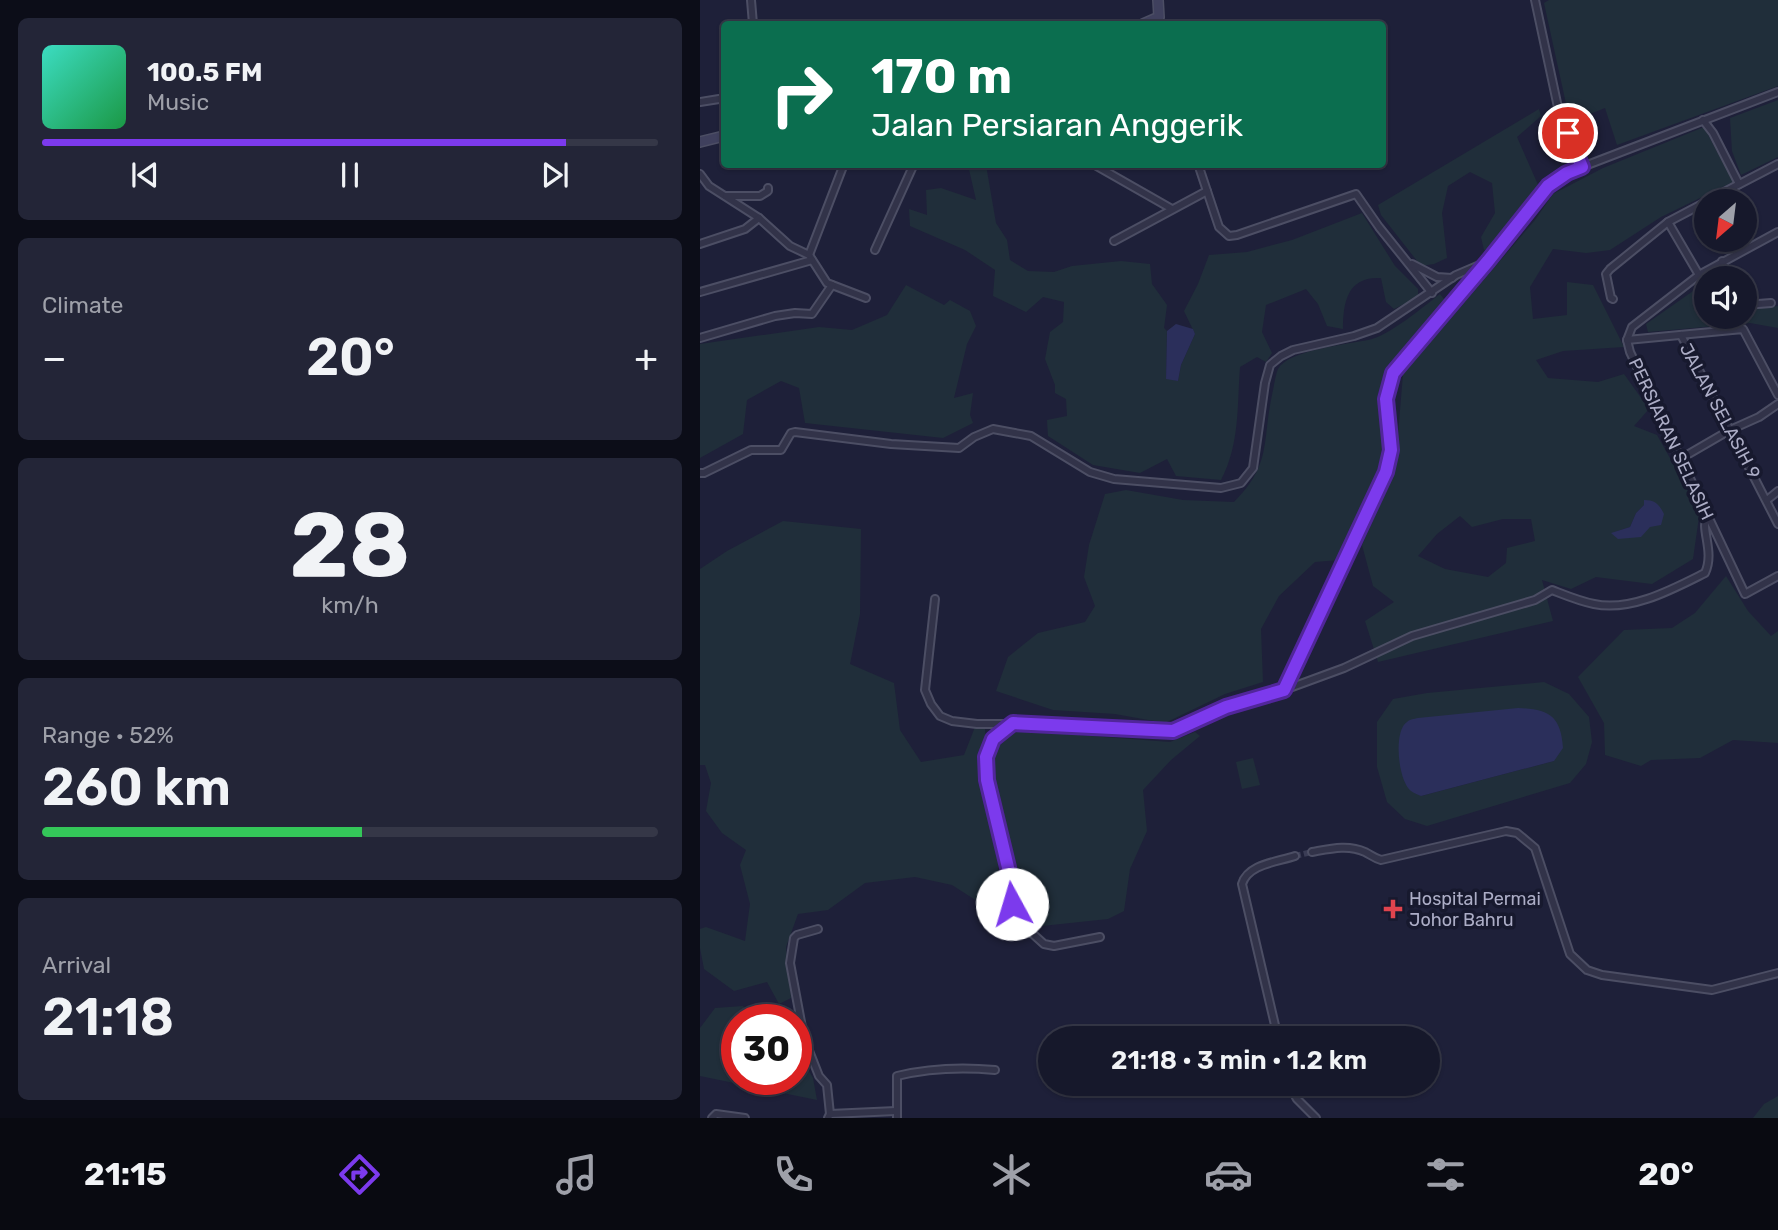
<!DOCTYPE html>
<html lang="en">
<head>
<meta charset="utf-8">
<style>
  body { margin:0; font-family:Rubik,sans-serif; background:#232537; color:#f1f3f6; height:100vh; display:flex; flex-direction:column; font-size:26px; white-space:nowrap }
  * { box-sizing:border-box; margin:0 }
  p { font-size:23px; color:#9ea0a9 }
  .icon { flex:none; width:38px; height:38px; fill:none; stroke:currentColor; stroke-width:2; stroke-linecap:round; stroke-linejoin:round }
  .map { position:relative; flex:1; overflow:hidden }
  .side { display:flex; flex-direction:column; gap:18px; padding:18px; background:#0c0d18; width:700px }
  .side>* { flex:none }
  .banner { position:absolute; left:21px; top:21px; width:665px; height:147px; border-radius:7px; box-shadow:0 2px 5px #0004,0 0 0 2px #353747; background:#0b6e4f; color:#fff; overflow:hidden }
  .needle { width:46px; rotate:208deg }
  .tools { position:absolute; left:994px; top:189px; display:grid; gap:14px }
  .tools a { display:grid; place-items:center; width:63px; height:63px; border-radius:50%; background:#16182b; box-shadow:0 2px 5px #0004,0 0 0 2px #353747; font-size:35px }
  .speed { position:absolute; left:21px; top:1004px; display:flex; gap:14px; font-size:35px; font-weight:700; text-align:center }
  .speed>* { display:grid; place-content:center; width:91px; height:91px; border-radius:50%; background:#16182b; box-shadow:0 2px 5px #0004,0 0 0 2px #353747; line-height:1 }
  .speed .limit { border:10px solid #d22; background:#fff; color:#111 }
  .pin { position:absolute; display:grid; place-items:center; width:60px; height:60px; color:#fff; margin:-30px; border:4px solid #fff; border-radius:50%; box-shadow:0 2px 7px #0007 }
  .me { position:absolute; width:77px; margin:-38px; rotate:354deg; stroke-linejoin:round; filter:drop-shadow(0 0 5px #0008) }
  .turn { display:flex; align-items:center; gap:24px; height:147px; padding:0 35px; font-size:32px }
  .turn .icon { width:91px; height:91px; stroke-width:2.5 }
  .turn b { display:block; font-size:49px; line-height:60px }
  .big { font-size:52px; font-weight:600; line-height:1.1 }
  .side .tile { flex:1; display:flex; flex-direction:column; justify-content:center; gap:10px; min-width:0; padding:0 24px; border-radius:10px; background:#232537 }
  .side .dial { align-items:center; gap:0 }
  .dial b { font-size:91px; line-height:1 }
  .song { display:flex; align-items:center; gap:21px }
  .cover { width:84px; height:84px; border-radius:10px; background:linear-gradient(135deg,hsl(170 70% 55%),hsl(140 70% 35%)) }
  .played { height:7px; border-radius:4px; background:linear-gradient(90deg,#7c3aed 85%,#353747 85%) }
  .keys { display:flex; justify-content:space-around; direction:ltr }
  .heat { display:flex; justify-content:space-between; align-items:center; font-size:38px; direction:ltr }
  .charge { height:10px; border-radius:5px; background:linear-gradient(90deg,#34c759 52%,#353747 0) }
  .trip { position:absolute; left:338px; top:1026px; width:402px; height:70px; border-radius:35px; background:#16182b; box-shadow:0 2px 5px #0004,0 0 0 2px #353747; font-weight:600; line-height:70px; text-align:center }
  .menu { display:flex; height:112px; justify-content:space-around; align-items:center; background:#090a11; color:#9ea0a9 }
  .menu .icon { width:49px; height:49px }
  .menu .selected { color:#7c3aed }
  .menu b { font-size:32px; color:#f1f3f6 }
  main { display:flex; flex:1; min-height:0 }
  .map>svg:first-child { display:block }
  .green { fill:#202e3a; fill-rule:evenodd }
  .water { fill:#2b2f5b }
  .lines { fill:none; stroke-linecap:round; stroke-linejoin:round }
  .street-tunnel { stroke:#3a3c55; stroke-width:6; stroke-dasharray:6 3; stroke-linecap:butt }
  .street-casing { stroke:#4c4e64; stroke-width:10 }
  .secondary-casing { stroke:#4c4e64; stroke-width:12 }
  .street { stroke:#323349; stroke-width:6 }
  .secondary { stroke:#3f405d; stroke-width:9 }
  .route-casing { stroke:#51269a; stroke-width:18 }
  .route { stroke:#7c3aed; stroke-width:12 }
  .health-dot { fill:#e0444e; stroke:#17192e; stroke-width:2.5 }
  .labels { text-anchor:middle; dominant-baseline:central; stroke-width:7; stroke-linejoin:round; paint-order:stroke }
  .street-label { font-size:18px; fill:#acadc6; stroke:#17192e }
  .poi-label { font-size:18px; fill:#acadc6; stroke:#17192e; text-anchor:start }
</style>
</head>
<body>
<main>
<section class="side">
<div class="tile">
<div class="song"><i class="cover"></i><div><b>100.5 FM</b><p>Music</p></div></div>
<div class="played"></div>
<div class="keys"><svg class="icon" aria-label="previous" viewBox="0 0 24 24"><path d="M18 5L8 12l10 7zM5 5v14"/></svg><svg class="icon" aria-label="pause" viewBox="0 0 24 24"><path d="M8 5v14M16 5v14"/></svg><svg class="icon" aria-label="next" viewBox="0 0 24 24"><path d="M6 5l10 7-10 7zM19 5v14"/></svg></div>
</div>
<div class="tile"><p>Climate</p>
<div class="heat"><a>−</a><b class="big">20°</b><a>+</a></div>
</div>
<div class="tile dial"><b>28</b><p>km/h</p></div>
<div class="tile"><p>Range · 52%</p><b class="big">260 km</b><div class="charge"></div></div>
<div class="tile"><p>Arrival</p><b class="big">21:18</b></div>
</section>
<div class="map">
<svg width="1078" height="1118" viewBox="0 0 1078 1118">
  <rect width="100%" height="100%" fill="#1e2039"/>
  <g class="green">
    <path d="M849,0H1078V86L917,145L905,108L870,122L844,3Z"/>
    <path d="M1078,100V157L1041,175L1032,151L1030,118Z"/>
    <path d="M839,109L841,116L817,137L839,187L791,249L784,250L781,237L795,213L792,183L770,172L748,186L742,213L747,258L734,264L721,266L681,215L678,205Z"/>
    <path d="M1004,127L1033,182L961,217L910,250L886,253L853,249L830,287L833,319L867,315V282L893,285L924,347L863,351L836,360L848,378L898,382L924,374L949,409L934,426L957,435L997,506L999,517L993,559L952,584L896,577L871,589L842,580L853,621L678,662L665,621L694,602L673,586L662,545L695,471L703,374L835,220L853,194L903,168ZM944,500L950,527L912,533L930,527L936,513L944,505ZM760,516L772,527L803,519H831L835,541L807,548L806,563L788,577L745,569L718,556L737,534Z"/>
    <path d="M268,165H286L296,223L307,240L310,260L328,271L354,272L372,266L421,261L450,264L452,284L467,305L464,328L467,331L466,378L478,381L481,365L495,334L484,311L498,284L509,255L547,252L592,240L662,213L695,266L718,289V297L694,309L686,302L681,278C648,276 643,301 643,329L627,326L618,304L606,289L566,305L562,332L572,353L566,362L557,357L540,367C537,406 540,444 521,480L476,476L467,459L440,473L393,465L348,436L347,420L367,416L366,399L355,393V385L345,359L350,332L363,322L364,302L343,297L326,312L293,296L295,270L265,250L210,226L209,209L227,215L226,190L241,188L276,200Z"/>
    <path d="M1006,282V317H1045V309L1078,306V328L1050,323L948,332L946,324Z"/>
    <path d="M206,285L244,305L250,300L270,311L276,326L267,344L254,398L273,393L270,415L273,423L243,438L105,423L99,388L81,381L47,400L43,434L0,458V344L119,327L152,330L187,315Z"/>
    <path d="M740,294L747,303L688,365L678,394L683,444L675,484L639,560L615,562L579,596L561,629L563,682L525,694L465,723L415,714L353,710L296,691L308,657L338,633L385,622L395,606L384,577L389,545L405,494L426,490L483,500L534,502C572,464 562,442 572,395C574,387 575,376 578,369C588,350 649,344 668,340C689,336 723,307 740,294Z"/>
    <path d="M83,521L161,529L160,614L150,664L194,683L200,730L221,762L264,755L275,727L285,729L286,747L280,761L299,855L298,892L277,901L252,885L215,877L165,883L128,910L98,914L86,947L91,998L79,1004L67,982L34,991L4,969L0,948V929L6,927L45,941L50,904L40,865L46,850L22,833L6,811L11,783L5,765H0V569L27,551Z"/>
    <path d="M1026,576L1048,611L1071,636L1078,631V743L1033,740L1000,758L951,760L941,766L905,755L904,723L878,677L924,630L972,628L995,613Z"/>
    <path d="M844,682L869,694L889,717L892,742L886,764L870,783L727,826L705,819L687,802L677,767V722L693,699L727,693ZM854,761L721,796L705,783Z"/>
    <path d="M312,730L470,742L495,732L500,736L471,760L443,790L447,831L430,869L424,911L408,919L342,926L324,907L300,806L291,756Z"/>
    <path d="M553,758L560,785L542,789L536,762Z"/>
    <path d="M43,1006L55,1020H37V1080H96V1049L113,1078L117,1100L0,1076V1028L15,1008Z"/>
    <path d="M1078,1096V1118H1053L1064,1104Z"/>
  </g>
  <g class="water">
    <path d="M476,324L493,329L495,334L481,365L478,381L466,379L467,331Z"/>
    <path d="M944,500C955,500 959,504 964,514L961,525L950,527L941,537L918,539L911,533L930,527L936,513L944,505Z"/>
    <path d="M818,708C849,709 861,716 863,748L854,761L721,796C717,794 713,793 711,791C698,781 693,731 707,722C710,719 714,719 718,718Z"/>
  </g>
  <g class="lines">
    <path class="street-tunnel" d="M595,856L612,852"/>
    <defs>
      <g id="street">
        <path d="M51,0L53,24"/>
        <path d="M835,0L859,112L882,167"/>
        <path d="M0,102L19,99"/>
        <path d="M1003,120L1013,133L1039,184"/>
        <path d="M393,164L472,209"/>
        <path d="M498,164L519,227L529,236L537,235L656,194L679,227L732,293"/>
        <path d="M0,174L9,186L59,218L90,246L109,255L127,283L166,298"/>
        <path d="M26,196H60L68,191V188"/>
        <path d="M1007,201L1078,164"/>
        <path d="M968,222L999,275"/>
        <path d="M1078,232L999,275L932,327L927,340L930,352L1045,594L1078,576"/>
        <path d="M414,241L507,191"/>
        <path d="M0,244L45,229L59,218"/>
        <path d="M175,250L214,164"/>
        <path d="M109,255L144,164"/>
        <path d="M1022,261L1029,278"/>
        <path d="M712,264L737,277L752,278"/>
        <path d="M0,292L112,260"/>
        <path d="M913,299L911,298L906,274L910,269L968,222L1006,202"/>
        <path d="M1045,305L1071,303"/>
        <path d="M981,335L1078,524"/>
        <path d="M0,338L75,316L95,313L112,314L132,285"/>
        <path d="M927,340L1043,329L1078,395"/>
        <path d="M980,459L1030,430L1059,417L1078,404"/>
        <path d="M0,473H4L51,450H81L91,433L95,432L191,444L259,448L274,437L293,429L331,436L390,472L414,479L521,488L541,483L553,468L565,383L570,365L581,356L593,350L654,336L677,328L756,275L784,263"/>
        <path d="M1067,500L1078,491"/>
        <path d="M235,599L225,690L231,704L240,716L252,721L277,724H313L461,731H473L526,707L584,690L686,473L691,450L686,399L693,373L788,261L848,185L867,173L882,167L1078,92"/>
        <path d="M584,690L644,668L712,636L835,600L852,590C865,595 879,601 894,604C931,612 973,589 1005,573C1015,551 1000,530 1007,516"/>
        <path d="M312,725L293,739L286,757L287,780L311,880L312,904L323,925L344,944L354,946L400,937"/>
        <path d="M612,852C629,849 648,844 665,852C671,855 674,858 681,860L806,831L817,833L835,848L870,954L887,970L902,975L1012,990L1078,973"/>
        <path d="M118,929L97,935L94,938L90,963L104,1038L119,1076L127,1085L130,1114"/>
        <path d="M578,1038L542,884C548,864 577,862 595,856"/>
        <path d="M588,1083L597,1099L616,1118"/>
        <path d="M12,1118L16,1114L45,1118"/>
        <path d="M128,1118L130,1114L196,1111"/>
        <path d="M197,1118V1076C230,1068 262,1067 295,1070"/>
      </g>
      <g id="secondary">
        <path d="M443,24L459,17L458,0"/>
        <path d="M0,142L24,136"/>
      </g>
    </defs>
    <use href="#street" class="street-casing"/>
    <use href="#secondary" class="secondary-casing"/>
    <use href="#street" class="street"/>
    <use href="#secondary" class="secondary"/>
  </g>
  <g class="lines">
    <defs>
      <path id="route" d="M312,904L311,880L287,780L286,757L293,739L313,723L473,731L526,707L584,690L686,472L691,450L686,399L693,373L788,261L848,186L867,173L882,167L868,133"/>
    </defs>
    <use href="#route" class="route-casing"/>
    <use href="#route" class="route"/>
  </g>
  <path class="health-dot" d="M689.5 898.5h7v7h7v7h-7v7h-7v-7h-7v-7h7z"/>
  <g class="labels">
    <g class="street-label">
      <text transform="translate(1020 411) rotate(62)">JALAN SELASIH 9</text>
      <text transform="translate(971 439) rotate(65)">PERSIARAN SELASIH</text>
    </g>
    <g class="poi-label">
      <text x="709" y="899">Hospital Permai<tspan x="709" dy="21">Johor Bahru</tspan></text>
    </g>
  </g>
</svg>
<div class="tools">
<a><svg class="needle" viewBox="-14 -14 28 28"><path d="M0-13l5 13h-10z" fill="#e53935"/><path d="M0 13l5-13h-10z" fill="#9ea0a9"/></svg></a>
<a><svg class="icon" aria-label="sound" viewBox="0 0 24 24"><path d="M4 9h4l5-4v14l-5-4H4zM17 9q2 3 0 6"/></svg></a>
</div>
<div class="speed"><div class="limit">30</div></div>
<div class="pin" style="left:868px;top:133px;background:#d93025"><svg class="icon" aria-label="arrive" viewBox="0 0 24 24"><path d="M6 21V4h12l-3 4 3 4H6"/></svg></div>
<svg class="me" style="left:312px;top:904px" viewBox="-20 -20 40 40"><circle r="19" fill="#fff"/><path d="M0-13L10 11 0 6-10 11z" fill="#7c3aed"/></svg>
<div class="trip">21:18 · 3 min · 1.2 km</div>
<div class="banner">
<div class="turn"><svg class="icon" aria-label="right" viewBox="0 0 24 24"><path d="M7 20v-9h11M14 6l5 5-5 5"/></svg><div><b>170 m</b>Jalan Persiaran Anggerik</div></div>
</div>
</div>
</main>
<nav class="menu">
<b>21:15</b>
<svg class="icon selected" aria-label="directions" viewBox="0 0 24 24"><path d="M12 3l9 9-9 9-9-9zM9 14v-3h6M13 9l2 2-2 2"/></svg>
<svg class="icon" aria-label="music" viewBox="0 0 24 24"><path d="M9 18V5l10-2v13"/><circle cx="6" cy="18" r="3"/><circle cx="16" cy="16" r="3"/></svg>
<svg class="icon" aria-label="phone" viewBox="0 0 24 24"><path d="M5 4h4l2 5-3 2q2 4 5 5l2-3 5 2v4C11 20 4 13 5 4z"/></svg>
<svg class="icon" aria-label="climate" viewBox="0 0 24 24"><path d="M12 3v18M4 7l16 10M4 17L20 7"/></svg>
<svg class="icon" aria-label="car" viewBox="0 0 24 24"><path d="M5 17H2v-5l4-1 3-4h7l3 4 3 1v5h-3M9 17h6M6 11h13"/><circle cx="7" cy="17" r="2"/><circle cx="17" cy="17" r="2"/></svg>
<svg class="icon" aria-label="filters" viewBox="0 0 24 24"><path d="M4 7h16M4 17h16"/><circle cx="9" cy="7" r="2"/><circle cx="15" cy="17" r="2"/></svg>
<b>20°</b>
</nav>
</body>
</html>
